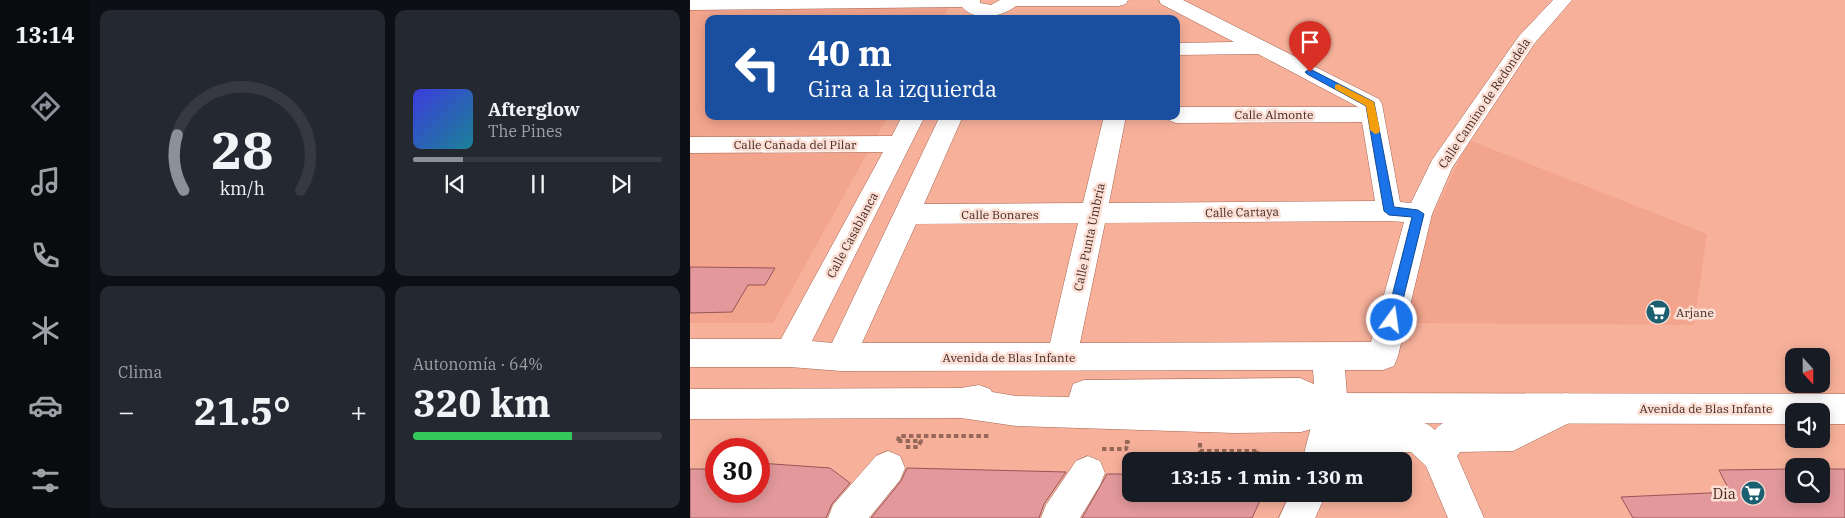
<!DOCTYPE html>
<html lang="es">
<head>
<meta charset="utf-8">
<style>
  body { margin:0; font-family:"IBM Plex Serif",serif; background:#242831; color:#f1f3f6; height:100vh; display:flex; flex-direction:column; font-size:19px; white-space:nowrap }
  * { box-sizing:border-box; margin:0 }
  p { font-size:16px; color:#9ea1a6 }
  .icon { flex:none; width:28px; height:28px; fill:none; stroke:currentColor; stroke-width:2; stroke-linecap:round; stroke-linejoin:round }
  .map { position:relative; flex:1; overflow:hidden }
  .side { display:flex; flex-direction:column; gap:10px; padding:10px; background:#0d0f14; width:600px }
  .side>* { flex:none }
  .top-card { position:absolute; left:15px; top:15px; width:475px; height:105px; border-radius:10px; box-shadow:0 2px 12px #0003; background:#1a4fa0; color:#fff; overflow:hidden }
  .needle { width:32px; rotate:159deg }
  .buttons { position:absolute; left:1095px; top:348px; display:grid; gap:10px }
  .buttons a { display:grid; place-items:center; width:45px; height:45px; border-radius:10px; background:#171b24; box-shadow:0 2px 12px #0003; font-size:25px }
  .speed { position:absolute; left:15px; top:438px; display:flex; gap:10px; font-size:25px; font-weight:700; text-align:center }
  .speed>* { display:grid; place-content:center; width:65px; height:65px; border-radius:50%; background:#171b24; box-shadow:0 2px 12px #0003; line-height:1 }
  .speed .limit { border:8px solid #d22; background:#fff; color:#111 }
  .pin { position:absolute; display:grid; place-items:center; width:42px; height:42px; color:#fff; margin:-51px -21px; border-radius:50% 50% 50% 0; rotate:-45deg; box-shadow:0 0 5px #0007 }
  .pin .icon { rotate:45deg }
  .me { position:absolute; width:55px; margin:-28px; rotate:14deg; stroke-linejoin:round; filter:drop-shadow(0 0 4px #0008) }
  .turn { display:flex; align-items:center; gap:18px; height:105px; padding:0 20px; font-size:22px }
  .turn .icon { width:65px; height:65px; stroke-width:2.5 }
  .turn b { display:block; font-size:35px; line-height:42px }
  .big { font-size:38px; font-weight:700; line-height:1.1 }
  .side .card { flex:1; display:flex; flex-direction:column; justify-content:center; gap:8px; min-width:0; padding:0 18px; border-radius:10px; background:#242831 }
  .side .dial { align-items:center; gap:0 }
  .dial svg { height:130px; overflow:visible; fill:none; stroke:#363941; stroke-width:7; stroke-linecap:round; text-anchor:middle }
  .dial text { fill:#f1f3f6; stroke:none }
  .song { display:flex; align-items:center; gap:15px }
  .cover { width:60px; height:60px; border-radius:8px; background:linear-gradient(135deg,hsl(240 70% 55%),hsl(190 70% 35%)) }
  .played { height:5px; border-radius:2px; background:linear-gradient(90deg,#8c9099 20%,#363941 20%) }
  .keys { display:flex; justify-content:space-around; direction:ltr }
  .heat { display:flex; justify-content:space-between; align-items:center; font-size:28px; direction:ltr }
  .charge { height:8px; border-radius:4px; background:linear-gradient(90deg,#34c759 64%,#363941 0) }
  .side .tiles { flex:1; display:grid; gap:10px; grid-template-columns:repeat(2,1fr) }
  .trip { position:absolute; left:432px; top:452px; width:290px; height:50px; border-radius:10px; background:#171b24; box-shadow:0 2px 12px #0003; font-weight:700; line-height:50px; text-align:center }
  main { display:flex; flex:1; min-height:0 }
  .menu { display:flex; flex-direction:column; width:90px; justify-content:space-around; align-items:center; background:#090b0e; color:#9ea1a6 }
  .menu .icon { width:35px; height:35px }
  .menu .current { color:#8c9099 }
  .menu b { font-size:22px; color:#f1f3f6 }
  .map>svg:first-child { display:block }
  .built { fill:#f2a48d }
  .building { fill:#e3999b; stroke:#975557 }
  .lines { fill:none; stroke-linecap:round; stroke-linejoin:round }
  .minor-casing { stroke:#a56551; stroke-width:1 }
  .highway-casing { stroke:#a56551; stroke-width:1 }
  .path { stroke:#97685a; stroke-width:4; stroke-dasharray:4.5 3; stroke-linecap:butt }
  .minor { fill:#fff; fill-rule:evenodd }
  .highway { fill:#fff; fill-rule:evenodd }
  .route { fill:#1a73e8; stroke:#114b97 }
  .slow { fill:#f59e0b }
  .labels { text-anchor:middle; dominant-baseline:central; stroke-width:5; stroke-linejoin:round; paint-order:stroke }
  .street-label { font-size:12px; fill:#462a22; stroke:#fbded4 }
  .poi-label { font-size:12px; fill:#462a22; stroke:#fbded4; text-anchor:start }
  .near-poi-label { font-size:15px; fill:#462a22; stroke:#fbded4; text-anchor:end }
</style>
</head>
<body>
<main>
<nav class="menu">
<b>13:14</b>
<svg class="icon current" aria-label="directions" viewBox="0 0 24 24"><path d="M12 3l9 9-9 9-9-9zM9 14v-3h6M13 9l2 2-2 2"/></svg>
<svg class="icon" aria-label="music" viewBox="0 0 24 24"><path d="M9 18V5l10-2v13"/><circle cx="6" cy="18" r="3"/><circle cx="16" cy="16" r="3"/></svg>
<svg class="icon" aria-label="phone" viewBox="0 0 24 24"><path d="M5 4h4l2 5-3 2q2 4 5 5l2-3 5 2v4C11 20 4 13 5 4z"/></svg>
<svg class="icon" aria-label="climate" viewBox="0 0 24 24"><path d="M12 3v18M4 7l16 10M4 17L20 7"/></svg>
<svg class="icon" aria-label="car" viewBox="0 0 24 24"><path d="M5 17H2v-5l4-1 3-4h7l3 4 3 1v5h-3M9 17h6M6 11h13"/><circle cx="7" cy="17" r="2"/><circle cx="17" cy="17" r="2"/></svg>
<svg class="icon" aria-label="filters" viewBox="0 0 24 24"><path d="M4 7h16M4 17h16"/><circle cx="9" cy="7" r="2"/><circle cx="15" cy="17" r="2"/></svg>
</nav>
<section class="side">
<div class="tiles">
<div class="card dial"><svg viewBox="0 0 100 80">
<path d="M14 69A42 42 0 1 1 86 69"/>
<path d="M14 69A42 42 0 0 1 10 35" stroke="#8c9099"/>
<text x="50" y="56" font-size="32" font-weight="700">28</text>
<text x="50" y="72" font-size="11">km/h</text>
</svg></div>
<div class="card">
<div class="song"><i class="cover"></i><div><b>Afterglow</b><p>The Pines</p></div></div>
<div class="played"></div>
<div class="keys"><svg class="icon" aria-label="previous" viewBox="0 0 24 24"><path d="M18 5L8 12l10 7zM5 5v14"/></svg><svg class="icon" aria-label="pause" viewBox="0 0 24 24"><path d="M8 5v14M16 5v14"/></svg><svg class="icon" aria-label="next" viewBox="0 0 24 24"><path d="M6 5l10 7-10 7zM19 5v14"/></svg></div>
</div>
<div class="card"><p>Clima</p>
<div class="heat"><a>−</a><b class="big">21.5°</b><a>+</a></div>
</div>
<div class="card"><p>Autonomía · 64%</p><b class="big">320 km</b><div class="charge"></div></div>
</div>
</section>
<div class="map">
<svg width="1155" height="518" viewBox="0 0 1155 518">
  <rect width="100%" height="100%" fill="#f7b19b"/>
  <g class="built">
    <path d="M0,0H263L252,19H19V116H198L83,323H0Z"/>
    <path d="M779,140L1017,234L1004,325L712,323L743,215Z"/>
  </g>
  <g class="building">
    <path d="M0,267L85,268L75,285H58L42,312L0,313Z"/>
    <path d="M69,463L140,468L160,483L142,504L136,518H0V469H26V491H69Z"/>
    <path d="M217,468L376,472L354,504L349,518H181L211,481Z"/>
    <path d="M1104,469V494H1131V469H1155V518H943L931,497L1040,492L1029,470Z"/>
    <path d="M417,474H441V494H573L562,518H392Z"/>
  </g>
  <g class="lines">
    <defs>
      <g id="minor">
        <path d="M0,0H290V3L301,5L310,0H438L436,4L429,6H326C312,17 285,22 272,7L0,10Z"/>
        <path d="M469,0H493L689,99L692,104L710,202L721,203L742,160L829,36L863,0H882L844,44L762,168L742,214L708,356L704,366L693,370H655L658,408L655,421L727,420L739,425L745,430C759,411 798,423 820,419C833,417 861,399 876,393L887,397L892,408L887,419L823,451L770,452L767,456L794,518H758L736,466L721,452L648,453L646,461H612L626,408L623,370L151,371L100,367H0V339H91L193,152L0,153V137L202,136L212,116H235L122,341L142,343L250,116H273L234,204L393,203L414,116H436L419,203L685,201L672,122L486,123L478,120L475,116H486V107H668L568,54L486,55V43L544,42L471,4ZM699,221L714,222L681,342L390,343L415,223ZM388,223L360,343H172L226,224Z"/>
        <path d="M198,451L210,456L215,468L210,480L179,518H138L143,505L186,456Z"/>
        <path d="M398,456L410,461L415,473L410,485L390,518H351L356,505L386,461Z"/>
        <path d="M600,494H636L625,518H589Z"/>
      </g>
      <path id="highway" d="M610,378L644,393L1155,394V424H1131V411H1104V424L642,423L611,432L545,433L326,426L271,418L0,419V389L271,388L289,385L300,389L302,392L326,396L379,397L383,384L394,380Z"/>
    </defs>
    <use href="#minor" class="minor-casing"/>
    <use href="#highway" class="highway-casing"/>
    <g class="path">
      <path d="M208,441L209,436H300"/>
      <path d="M208,441H231L228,447H216"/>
      <path d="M510,443V451H569L568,454"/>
      <path d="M412,449H436L438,442H435"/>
    </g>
    <use href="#minor" class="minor"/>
    <use href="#highway" class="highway"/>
  </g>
  <path class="route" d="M620,69L684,102L704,207L728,210L734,214L708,320L706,324L702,326L698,324L696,320L722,217L699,215L694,211L676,106L617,74L615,72Z"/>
  <path class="slow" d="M648,84L684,102L690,130L689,133L685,134L680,130L676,106L645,89V85Z"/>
  <defs>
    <symbol id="supermarket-disc" viewBox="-11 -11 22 22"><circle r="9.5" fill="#1a6071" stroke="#fbded4"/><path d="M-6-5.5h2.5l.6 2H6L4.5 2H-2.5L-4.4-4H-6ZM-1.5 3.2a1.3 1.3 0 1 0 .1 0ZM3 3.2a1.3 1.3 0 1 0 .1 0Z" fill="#fff"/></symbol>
  </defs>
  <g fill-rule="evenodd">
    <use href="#supermarket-disc" x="954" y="298" width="28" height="28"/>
    <use href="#supermarket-disc" x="1049" y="479" width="28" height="28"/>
  </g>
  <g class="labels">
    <g class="street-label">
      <text transform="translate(794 103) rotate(-56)">Calle Camino de Redondela</text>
      <text x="584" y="114">Calle Almonte</text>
      <text x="105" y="144">Calle Cañada del Pilar</text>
      <text transform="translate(552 212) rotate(-1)">Calle Cartaya</text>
      <text x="310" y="214">Calle Bonares</text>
      <text transform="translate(162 235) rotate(-62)">Calle Casablanca</text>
      <text transform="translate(399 237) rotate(-78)">Calle Punta Umbría</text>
      <text x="319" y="357">Avenida de Blas Infante</text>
      <text x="1016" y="408">Avenida de Blas Infante</text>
    </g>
    <g class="poi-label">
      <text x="986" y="312">Arjane</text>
    </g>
    <g class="near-poi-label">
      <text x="1046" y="493">Dia</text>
    </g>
  </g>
</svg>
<div class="buttons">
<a><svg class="needle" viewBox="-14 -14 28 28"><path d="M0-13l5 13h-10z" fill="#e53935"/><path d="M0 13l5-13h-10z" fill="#9ea1a6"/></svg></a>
<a><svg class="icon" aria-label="sound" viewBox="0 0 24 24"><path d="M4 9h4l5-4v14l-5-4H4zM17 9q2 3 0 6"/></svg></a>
<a><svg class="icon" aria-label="search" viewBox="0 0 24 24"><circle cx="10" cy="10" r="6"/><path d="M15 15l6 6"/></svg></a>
</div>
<div class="speed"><div class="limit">30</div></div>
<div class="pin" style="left:620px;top:72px;background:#d93025"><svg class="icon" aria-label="arrive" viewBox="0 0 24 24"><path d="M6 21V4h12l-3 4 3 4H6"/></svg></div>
<svg class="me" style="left:702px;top:320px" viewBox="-20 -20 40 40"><circle r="17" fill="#1a73e8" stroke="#fff" stroke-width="3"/><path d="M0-11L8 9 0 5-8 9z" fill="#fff"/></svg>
<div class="trip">13:15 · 1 min · 130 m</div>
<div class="top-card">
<div class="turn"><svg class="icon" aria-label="left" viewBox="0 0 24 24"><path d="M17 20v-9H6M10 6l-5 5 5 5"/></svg><div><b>40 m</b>Gira a la izquierda</div></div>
</div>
</div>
</main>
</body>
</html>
